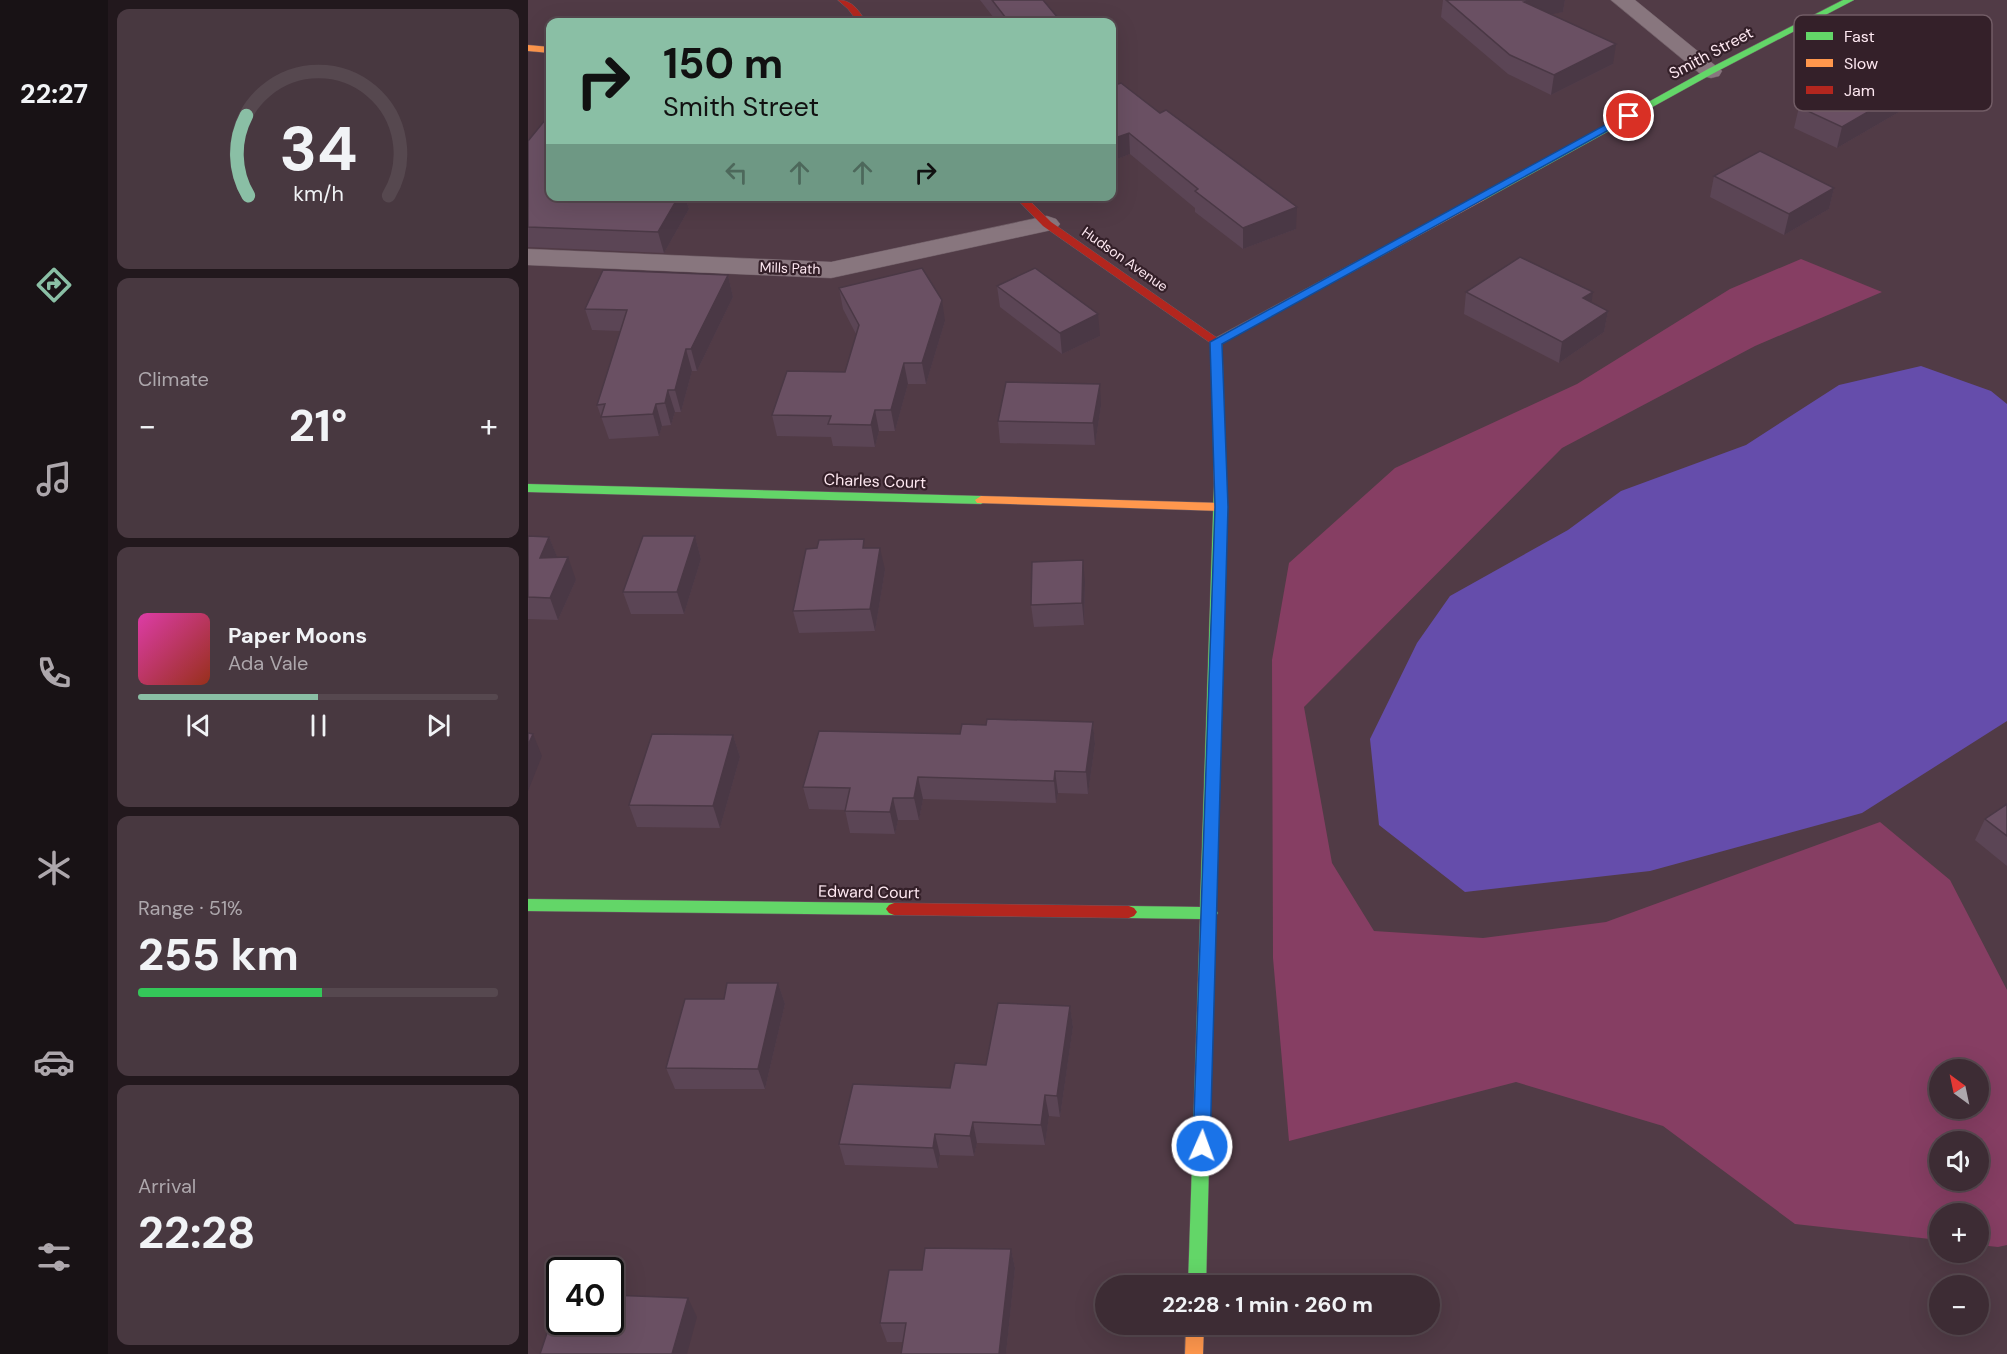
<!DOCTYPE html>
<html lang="en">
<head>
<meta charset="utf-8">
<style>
  body { margin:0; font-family:"DM Sans",sans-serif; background:#483840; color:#f1f3f6; height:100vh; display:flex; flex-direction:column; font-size:22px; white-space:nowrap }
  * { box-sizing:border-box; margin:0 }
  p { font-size:20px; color:#ada7ac }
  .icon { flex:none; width:33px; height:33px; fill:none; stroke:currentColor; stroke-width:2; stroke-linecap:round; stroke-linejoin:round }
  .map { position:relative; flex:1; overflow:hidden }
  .drawer { display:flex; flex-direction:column; gap:9px; padding:9px; background:#22181d; width:420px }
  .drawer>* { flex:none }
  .hud { position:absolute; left:18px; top:18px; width:570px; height:183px; border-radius:12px; box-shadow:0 6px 24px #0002,0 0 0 2px #56484f; background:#8abfa5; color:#111; overflow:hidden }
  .needle { width:39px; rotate:327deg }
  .buttons { position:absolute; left:1401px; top:1059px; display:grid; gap:12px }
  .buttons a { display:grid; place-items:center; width:60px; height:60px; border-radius:50%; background:#3d2c34; box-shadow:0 6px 24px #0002,0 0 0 2px #56484f; font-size:30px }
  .speed { position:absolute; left:18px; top:1257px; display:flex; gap:12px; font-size:30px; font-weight:700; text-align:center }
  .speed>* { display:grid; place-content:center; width:78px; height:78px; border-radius:50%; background:#3d2c34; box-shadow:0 6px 24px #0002,0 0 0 2px #56484f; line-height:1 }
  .speed .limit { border:3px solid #111; border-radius:9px; background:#fff; color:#111 }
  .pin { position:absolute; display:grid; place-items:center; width:51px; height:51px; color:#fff; margin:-26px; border:3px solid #fff; border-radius:50%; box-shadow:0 2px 6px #0007 }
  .me { position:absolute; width:66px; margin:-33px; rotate:2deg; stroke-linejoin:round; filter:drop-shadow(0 0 4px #0008) }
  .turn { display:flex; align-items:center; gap:21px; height:126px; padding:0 18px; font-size:27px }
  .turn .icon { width:78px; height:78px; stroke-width:2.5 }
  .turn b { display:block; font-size:42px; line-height:51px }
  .lanes { display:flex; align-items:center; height:57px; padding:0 18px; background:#0003; justify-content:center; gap:30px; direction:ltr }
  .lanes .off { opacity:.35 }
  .big { font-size:45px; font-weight:700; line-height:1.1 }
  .drawer .tile { flex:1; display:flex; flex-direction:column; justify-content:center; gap:9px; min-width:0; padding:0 21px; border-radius:12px; background:#483840 }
  .drawer .dial { align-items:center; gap:0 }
  .dial svg { height:156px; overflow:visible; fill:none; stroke:#56484f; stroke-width:7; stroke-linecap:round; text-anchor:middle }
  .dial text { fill:#f1f3f6; stroke:none }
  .song { display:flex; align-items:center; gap:18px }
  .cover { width:72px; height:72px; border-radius:9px; background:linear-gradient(135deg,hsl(320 70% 55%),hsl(10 70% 35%)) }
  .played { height:6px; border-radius:3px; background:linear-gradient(90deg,#8abfa5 50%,#56484f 50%) }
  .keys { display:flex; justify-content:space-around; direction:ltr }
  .heat { display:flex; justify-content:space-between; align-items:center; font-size:33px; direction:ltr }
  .charge { height:9px; border-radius:4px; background:linear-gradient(90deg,#34c759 51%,#56484f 0) }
  .trip { position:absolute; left:567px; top:1275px; width:345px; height:60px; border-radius:30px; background:#3d2c34; box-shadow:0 6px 24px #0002,0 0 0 2px #56484f; font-weight:700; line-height:60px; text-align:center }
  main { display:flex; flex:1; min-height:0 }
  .menu { display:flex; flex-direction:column; width:108px; justify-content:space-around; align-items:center; background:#181215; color:#ada7ac }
  .menu .icon { width:42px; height:42px }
  .menu .current { color:#8abfa5 }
  .menu b { font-size:27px; color:#f1f3f6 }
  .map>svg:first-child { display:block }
  .green { fill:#863e63; fill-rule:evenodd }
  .water { fill:#654dab }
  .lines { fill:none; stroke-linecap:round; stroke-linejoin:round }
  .street-casing { stroke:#6d5b64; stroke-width:1 }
  .fast-casing { stroke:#6d5b64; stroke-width:1 }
  .slow-casing { stroke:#6d5b64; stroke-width:1 }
  .jam-casing { stroke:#6d5b64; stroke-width:1 }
  .street { fill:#88767e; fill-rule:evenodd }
  .fast { fill:#63d668; fill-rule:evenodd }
  .slow { fill:#ff974d; fill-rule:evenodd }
  .jam { fill:#b3261e; fill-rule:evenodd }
  .wall { fill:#5b4555 }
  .shaded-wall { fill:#4a3845 }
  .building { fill:#6a5063; stroke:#4a3845; stroke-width:1.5 }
  .route { fill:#1a73e8; stroke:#114b97; stroke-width:1.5 }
  .labels { text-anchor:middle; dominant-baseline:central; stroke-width:4.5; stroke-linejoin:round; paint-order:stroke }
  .far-street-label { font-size:14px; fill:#fee8f1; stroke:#342029 }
  .street-label { font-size:16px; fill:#fee8f1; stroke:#342029 }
  .key { fill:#342029; stroke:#715c65; stroke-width:1.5 }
  .key-label { font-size:16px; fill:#fee8f1 }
</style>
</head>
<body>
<main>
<nav class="menu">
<b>22:27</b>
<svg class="icon current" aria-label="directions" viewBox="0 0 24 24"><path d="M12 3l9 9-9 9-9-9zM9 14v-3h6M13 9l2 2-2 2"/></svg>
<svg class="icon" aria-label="music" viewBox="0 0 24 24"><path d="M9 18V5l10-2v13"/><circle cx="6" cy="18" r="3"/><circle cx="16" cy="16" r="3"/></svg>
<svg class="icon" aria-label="phone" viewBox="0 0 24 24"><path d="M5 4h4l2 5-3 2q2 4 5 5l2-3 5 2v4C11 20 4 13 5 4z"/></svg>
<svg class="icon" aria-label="climate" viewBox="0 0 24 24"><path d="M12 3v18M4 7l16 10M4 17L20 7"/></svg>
<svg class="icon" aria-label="car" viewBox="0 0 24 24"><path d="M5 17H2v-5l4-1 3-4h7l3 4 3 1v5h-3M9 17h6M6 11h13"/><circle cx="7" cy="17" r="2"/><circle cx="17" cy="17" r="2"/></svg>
<svg class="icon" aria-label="filters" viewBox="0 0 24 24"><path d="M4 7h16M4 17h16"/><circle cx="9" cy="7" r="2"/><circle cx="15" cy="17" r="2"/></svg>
</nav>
<section class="drawer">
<div class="tile dial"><svg viewBox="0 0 100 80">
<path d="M14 69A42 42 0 1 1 86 69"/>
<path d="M14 69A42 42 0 0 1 13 28" stroke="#8abfa5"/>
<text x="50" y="56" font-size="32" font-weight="700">34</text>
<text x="50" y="72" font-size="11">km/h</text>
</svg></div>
<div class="tile"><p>Climate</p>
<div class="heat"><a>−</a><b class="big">21°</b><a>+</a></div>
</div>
<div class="tile">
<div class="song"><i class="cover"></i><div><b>Paper Moons</b><p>Ada Vale</p></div></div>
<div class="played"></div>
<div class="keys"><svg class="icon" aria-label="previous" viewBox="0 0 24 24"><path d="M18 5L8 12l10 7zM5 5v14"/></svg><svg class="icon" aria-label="pause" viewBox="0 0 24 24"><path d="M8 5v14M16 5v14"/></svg><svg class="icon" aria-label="next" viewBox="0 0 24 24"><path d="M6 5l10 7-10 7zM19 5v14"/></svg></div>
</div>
<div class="tile"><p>Range · 51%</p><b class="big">255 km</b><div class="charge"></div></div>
<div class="tile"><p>Arrival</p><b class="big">22:28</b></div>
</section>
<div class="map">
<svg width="1479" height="1354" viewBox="0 0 1479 1354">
  <rect width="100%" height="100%" fill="#513b46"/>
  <path class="green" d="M1273,259L1354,292L1227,346L1034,448L776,707L804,863L846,931L955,938L1078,922L1352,822L1422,880L1479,990V1245L1470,1247L1451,1245L1450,1214H1412L1411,1240L1267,1224L1135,1126L988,1082L761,1141L745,958L744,660L761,563L867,468L1049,384L1202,289ZM1412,1070H1450V1108H1412ZM1412,1142H1450V1180H1412Z"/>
  <path class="water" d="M1393,366L1463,391L1479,404V721L1334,813L1122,871L937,892L851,825L842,739L889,643L922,596L1040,530L1093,491L1218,445L1311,385Z"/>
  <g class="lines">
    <defs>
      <g id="street">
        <path d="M1083,0H1107L1194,71L1191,76L1183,78L1175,76Z"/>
        <path d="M519,216L528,219L532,224L528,229L303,278L0,265V249L303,262Z"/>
      </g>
      <g id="fast">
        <path d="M1315,0H1326L1186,73L956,200H948L947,198L1180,69Z"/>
        <path d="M692,481L698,485L687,909L690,913L687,917L678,1286H660L672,919L601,918L596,916L593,912L596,908L601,906L672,907L686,485Z"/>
        <path d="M0,484L453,496L459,500L453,504L0,492Z"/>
        <path d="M0,899L366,903L371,905L374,909L371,913L366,915L0,911Z"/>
      </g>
      <g id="slow">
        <path d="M0,45L22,47V53L0,51Z"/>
        <path d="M952,195L956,196V200L694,343L698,485L692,489L688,488L686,485L684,340Z"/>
        <path d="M453,496L693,503L699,507L693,511L449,503L447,500Z"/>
        <path d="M658,1324H676L675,1354H657Z"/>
      </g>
      <g id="jam">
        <path d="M310,0C325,0 331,11 338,22H330L320,9Z"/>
        <path d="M486,196H497L523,222L692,340V344H684L515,226Z"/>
        <path d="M366,903L601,906L606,908L609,912L606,916L601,918L366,915L361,913L358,909L361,905Z"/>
      </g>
    </defs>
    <use href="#street" class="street-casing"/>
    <use href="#fast" class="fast-casing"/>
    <use href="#slow" class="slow-casing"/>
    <use href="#jam" class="jam-casing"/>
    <use href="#street" class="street"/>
    <use href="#fast" class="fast"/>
    <use href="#slow" class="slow"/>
    <use href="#jam" class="jam"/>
  </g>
  <g class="wall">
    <path d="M452,0H515L530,22H469Z"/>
    <path d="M915,0H1037L1035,12L1024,14L1085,64L1023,95L980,74L913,17Z"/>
    <path d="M584,86L768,229L715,249L667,212V208L602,154L589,159L584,155Z"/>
    <path d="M1376,91L1371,112L1309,148L1266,128L1271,107Z"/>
    <path d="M0,141L22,196H157L161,209L136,253L0,247Z"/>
    <path d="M1186,176L1306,188L1301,209L1256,235L1182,197Z"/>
    <path d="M200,275L205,297L169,371H164L153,412H147L143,425L134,426L131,436L81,439L69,405L92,331L64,330L57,309Z"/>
    <path d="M469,286L572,336L534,354L472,307Z"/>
    <path d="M311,288L417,321L398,384H380L367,431H351L347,447L305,446L303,437L249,436L244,415L317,372L328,334L315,309Z"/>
    <path d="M938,292L1063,303L1080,311L1076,332L1031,363L936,314Z"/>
    <path d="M573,406L567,445L472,443L470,421Z"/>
    <path d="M0,536L21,537L29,557L48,580L30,620L0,619Z"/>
    <path d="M167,536L173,559L156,614H103L95,592Z"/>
    <path d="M338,548L357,570L347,631L271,633L265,611Z"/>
    <path d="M557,582L556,625L506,627L503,605Z"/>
    <path d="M565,722L567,744L560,794L530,793L528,803L395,799L391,820H370L367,834L322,833L317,810L281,809L275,787L458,725Z"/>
    <path d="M205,735L212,757L192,828L109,827L101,805Z"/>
    <path d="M1479,804V866L1447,840L1457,819Z"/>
    <path d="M250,983L257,1004L237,1089H147L138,1068L196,999Z"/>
    <path d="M542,1006L545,1027L532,1117L521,1116L517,1145L449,1143L446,1156L412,1155L410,1168L317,1165L311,1144L422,1088L458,1065Z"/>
    <path d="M483,1249L487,1268L478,1354H373L375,1342H359L352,1323L394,1270Z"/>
  </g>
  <g class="shaded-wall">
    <path d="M1005,0H1037L1035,12L994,21L996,2Z"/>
    <path d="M530,18V22H510Z"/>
    <path d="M1088,44L1085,64L1023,95L1026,75Z"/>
    <path d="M1376,91L1371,112L1309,148L1314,127Z"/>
    <path d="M601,133L602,154L589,159L587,138Z"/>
    <path d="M1306,188L1301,209L1256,235L1261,214Z"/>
    <path d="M151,196H157L161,209L136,253L130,232Z"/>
    <path d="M769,207L768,229L715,249V228Z"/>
    <path d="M200,275L205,297L169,371L163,349Z"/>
    <path d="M1065,292L1062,313L1055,298Z"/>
    <path d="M414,300L417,321L398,384L394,363Z"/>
    <path d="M1080,311L1076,332L1031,363L1034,342Z"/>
    <path d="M570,314L572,336L534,354L532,333Z"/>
    <path d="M158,349L164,371L153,412L147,390Z"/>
    <path d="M376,363L380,384L367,431L363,410Z"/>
    <path d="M572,384L573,406L567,445L565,423Z"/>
    <path d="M140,390L147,412L143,425L137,403Z"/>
    <path d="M128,404L134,426L131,436L125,414Z"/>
    <path d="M347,410L351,431L347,447L343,425Z"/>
    <path d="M167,536L173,559L156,614L149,592Z"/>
    <path d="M21,537L30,559L12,558Z"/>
    <path d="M352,548L357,570L347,631L342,609Z"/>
    <path d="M40,557L48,580L30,620L22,598Z"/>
    <path d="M555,560L557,582L556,625L554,603Z"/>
    <path d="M565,722L567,744L560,794L558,772Z"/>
    <path d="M5,734L14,756L0,791V745Z"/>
    <path d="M205,735L212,757L192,828L185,806Z"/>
    <path d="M527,771L530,793L528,803L526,781Z"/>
    <path d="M390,777L395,799L391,820L386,798Z"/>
    <path d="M365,798L370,820L367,834L362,812Z"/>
    <path d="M250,983L257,1004L237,1089L230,1069Z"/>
    <path d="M542,1006L545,1027L532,1117L529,1096Z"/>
    <path d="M517,1095L521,1116L517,1145L513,1125Z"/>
    <path d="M445,1122L449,1143L446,1156L442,1136Z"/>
    <path d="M407,1134L412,1155L410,1168L405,1148Z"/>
    <path d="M483,1249L487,1268L478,1354H471Z"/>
    <path d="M160,1298L169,1317L159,1354H144Z"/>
  </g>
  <g class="building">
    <path d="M464,0H515L530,18L510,22H481Z"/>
    <path d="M918,0H1005L996,2L1088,44L1026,75L982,55Z"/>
    <path d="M1333,73L1376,91L1314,127L1271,107Z"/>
    <path d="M593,83L632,113L638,110L769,207L715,228L667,191L670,189L601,133L587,138L584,135V86Z"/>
    <path d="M22,114V196H151L130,232L0,227V141Z"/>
    <path d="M1232,151L1306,188L1261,214L1186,176Z"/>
    <path d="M992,257L1065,292L1055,298L1080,311L1034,342L938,292Z"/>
    <path d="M394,268L414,300L394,363H376L363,410H347L343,425L300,424L303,416L244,415L259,371L317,372L331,325L311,288Z"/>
    <path d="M507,268L570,314L532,333L469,286Z"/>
    <path d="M75,270L200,275L163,349H158L147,390H140L137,403L128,404L125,414L73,417L77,404L69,405L99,310L57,309Z"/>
    <path d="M478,382L572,384L565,423L470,421Z"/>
    <path d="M0,536L21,537L12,558L40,557L22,598L0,597Z"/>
    <path d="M115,536H167L149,592H95Z"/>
    <path d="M336,539L335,548H352L342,609L265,611L278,549L289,548L291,540Z"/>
    <path d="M555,560L554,603L503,605L504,562Z"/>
    <path d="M459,719L565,722L558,772L527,771L526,781L390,777L386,798H365L362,812L317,811L322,788L275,787L291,731L432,734L434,724L458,725Z"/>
    <path d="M0,733L5,734L0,745Z"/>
    <path d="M124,734L205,735L185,806L101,805Z"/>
    <path d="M1479,804V836L1457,819Z"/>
    <path d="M199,983H250L230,1069L138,1068L157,999H196Z"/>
    <path d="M470,1003L542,1006L529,1096L517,1095L513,1125L445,1122L442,1136L407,1134L405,1148L311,1144L325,1084L422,1088L427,1063L458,1065Z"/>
    <path d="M397,1248L483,1249L471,1354H373L378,1323H352L361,1270H394Z"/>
    <path d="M82,1295L160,1298L144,1354H12L30,1300H32V1322H82Z"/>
  </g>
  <path class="route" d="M1097,114L1106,116L694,344L700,507L682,1146L680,1151L674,1153L668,1151L665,1146L687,507L682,342Z"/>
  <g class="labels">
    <g class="far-street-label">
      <text transform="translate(597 259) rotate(35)">Hudson Avenue</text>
      <text transform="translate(262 268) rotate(2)">Mills Path</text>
    </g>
    <g class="street-label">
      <text transform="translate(1183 53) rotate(-28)">Smith Street</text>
      <text transform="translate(347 481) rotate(2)">Charles Court</text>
      <text transform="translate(341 892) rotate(1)">Edward Court</text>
    </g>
  </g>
  <rect x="1266" y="15" width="198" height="96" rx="9" class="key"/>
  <rect x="1278" y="32" width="27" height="8" fill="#63d668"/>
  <rect x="1278" y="59" width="27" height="8" fill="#ff974d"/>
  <rect x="1278" y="86" width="27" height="8" fill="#b3261e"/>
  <g class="key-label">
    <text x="1316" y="42">Fast</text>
    <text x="1316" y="69">Slow</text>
    <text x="1316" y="96">Jam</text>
  </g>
</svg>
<div class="buttons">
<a><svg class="needle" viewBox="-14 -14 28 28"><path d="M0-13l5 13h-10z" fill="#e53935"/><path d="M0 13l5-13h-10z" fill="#ada7ac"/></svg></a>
<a><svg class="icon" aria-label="sound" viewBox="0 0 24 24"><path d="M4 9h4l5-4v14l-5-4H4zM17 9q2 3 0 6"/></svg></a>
<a>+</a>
<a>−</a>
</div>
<div class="speed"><div class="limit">40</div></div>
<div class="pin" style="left:1101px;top:116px;background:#d93025"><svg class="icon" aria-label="arrive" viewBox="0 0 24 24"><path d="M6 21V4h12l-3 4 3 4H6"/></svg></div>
<svg class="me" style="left:674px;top:1146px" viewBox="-20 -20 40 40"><circle r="17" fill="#1a73e8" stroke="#fff" stroke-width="3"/><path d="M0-11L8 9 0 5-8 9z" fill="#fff"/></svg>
<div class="trip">22:28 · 1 min · 260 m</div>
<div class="hud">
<div class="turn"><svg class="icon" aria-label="right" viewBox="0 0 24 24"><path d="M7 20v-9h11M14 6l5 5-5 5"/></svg><div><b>150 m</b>Smith Street</div></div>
<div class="lanes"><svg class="icon off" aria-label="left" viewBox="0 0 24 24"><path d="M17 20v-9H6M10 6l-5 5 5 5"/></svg><svg class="icon off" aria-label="ahead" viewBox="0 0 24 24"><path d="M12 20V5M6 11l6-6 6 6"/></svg><svg class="icon off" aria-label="ahead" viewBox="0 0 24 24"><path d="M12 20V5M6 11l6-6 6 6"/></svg><svg class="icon" aria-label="right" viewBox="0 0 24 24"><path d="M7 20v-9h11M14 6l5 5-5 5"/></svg></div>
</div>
</div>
</main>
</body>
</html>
